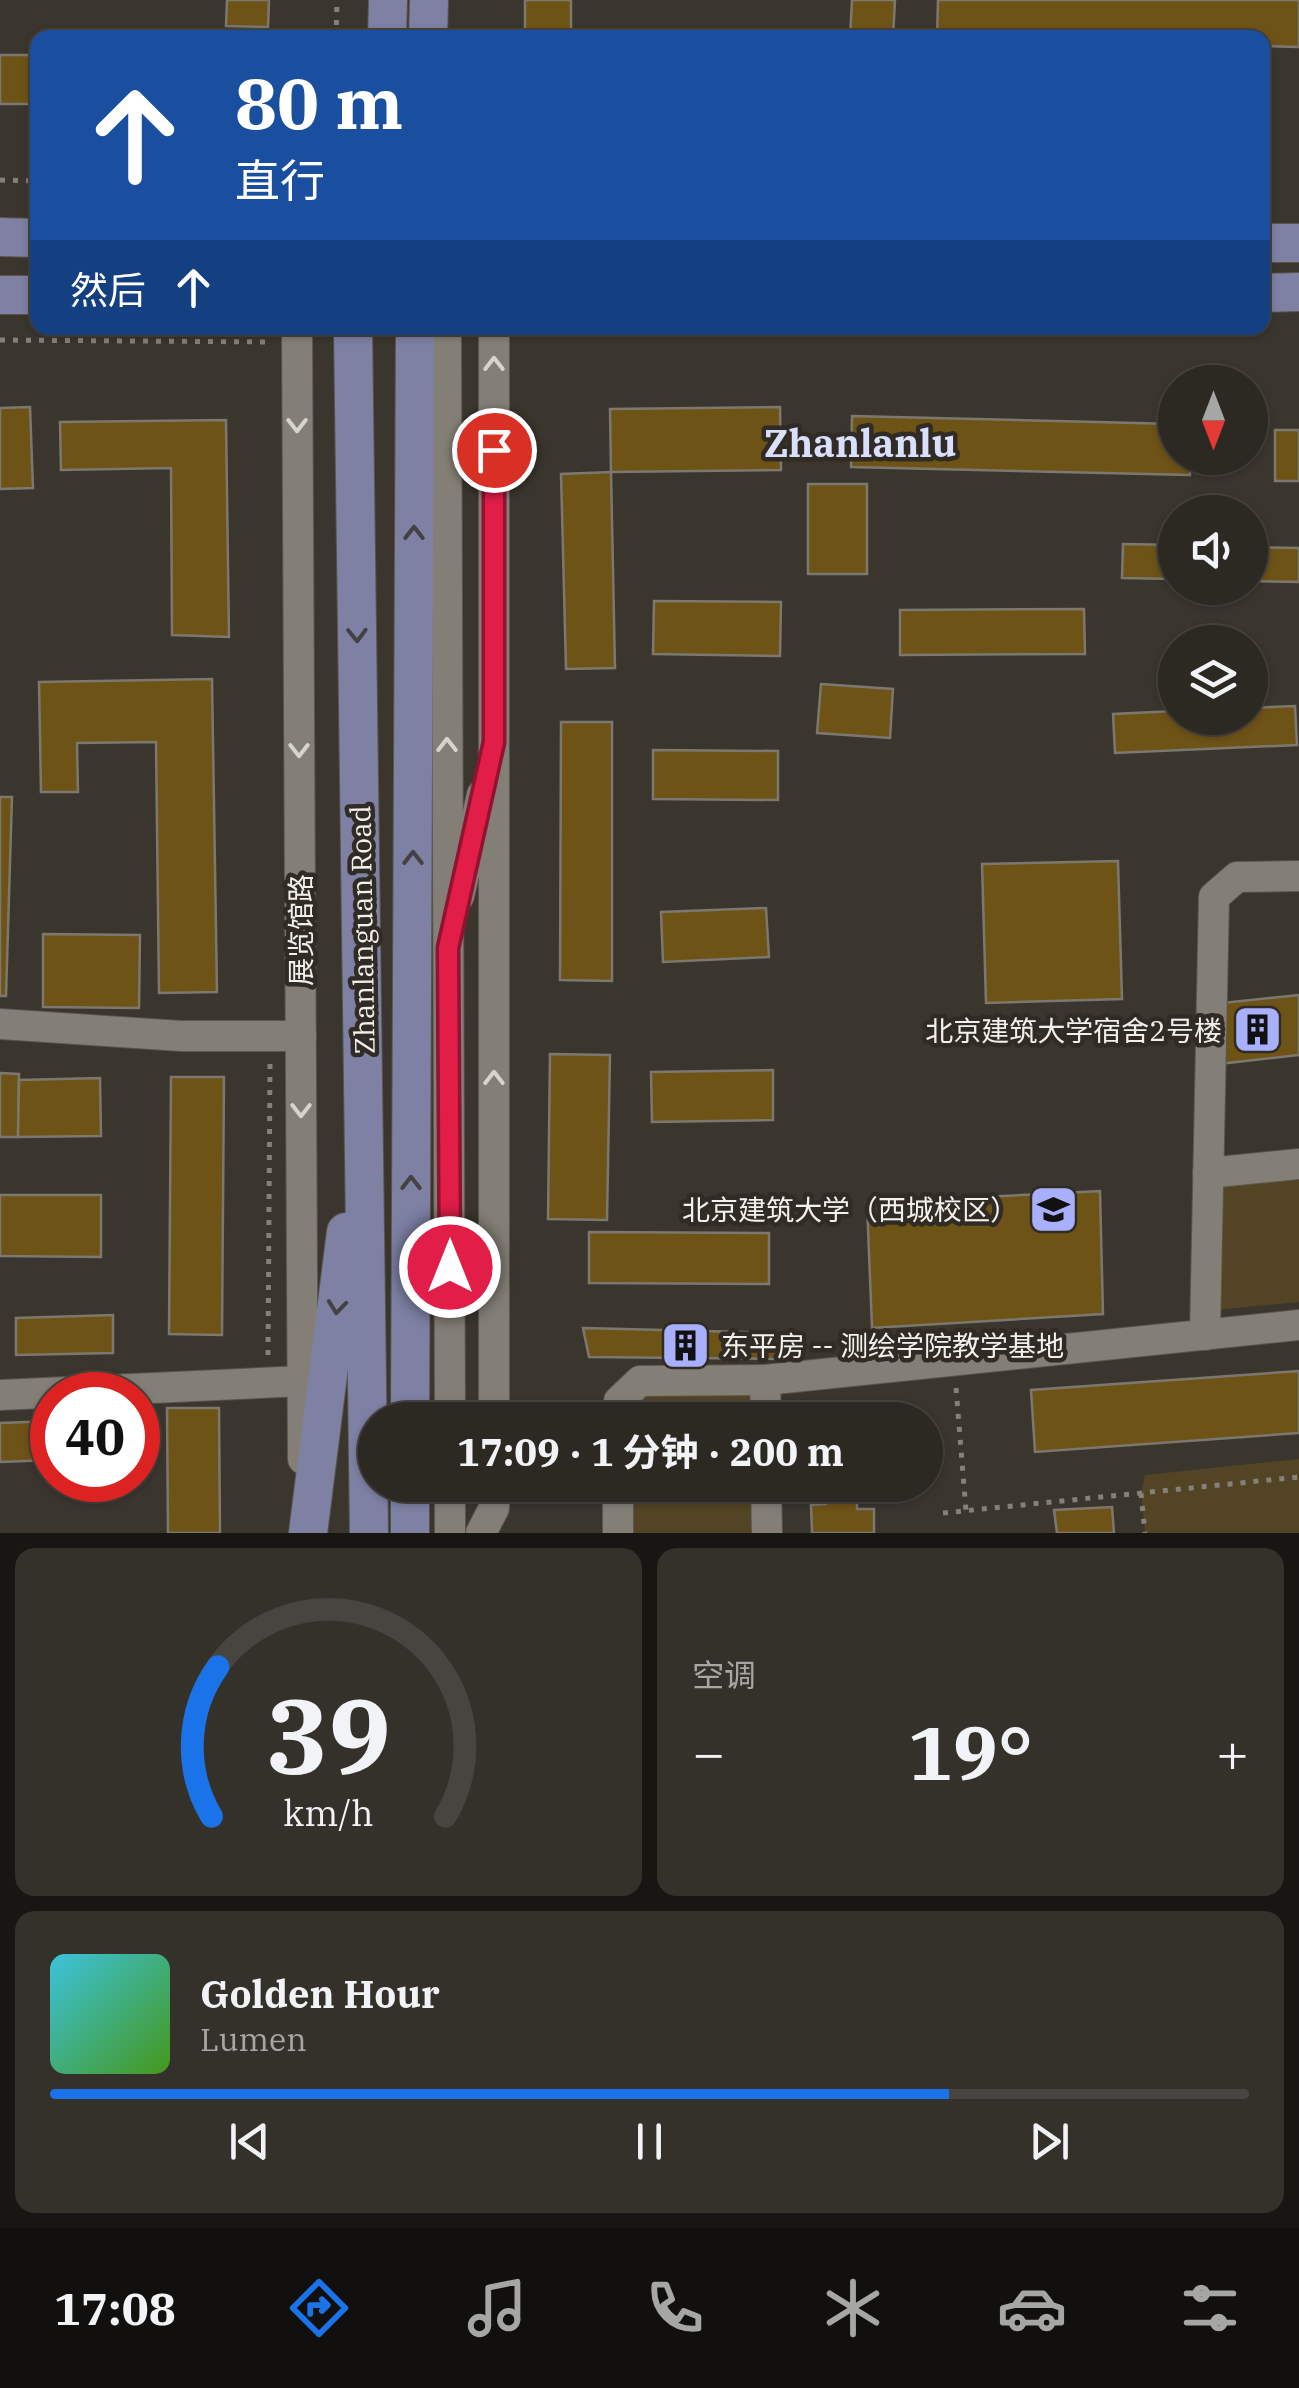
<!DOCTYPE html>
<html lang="zh">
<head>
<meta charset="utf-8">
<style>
  body { margin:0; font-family:"IBM Plex Serif","Noto Sans SC",serif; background:#34302a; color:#f1f3f6; height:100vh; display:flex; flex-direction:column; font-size:38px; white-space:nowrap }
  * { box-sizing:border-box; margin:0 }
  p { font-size:32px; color:#a6a6a5 }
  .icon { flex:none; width:55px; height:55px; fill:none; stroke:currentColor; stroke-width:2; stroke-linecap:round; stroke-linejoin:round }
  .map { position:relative; height:1533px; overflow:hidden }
  .side { display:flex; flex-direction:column; gap:15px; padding:15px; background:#181613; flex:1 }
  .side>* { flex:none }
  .guide { position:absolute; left:30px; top:30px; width:1240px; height:305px; border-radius:20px; box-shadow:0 2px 8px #0004,0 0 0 2px #484440; background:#1a4fa0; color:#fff; overflow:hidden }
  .needle { width:65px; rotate:180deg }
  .fabs { position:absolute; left:1158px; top:365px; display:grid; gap:20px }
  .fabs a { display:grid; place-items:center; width:110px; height:110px; border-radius:50%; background:#2c2822; box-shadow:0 2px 8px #0004,0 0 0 2px #484440; font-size:50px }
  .speed { position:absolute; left:30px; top:1372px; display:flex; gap:20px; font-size:50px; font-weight:700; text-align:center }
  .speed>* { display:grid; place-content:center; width:130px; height:130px; border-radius:50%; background:#2c2822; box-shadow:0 2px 8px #0004,0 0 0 2px #484440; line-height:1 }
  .speed .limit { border:15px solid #d22; background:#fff; color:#111 }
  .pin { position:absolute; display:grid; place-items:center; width:85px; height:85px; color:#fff; margin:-42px; border:5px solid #fff; border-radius:50%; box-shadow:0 2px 10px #0007 }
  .me { position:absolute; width:110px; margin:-55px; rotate:0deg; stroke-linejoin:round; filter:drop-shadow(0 0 8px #0008) }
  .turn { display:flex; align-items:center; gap:35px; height:210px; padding:0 40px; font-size:45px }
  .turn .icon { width:130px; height:130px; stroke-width:2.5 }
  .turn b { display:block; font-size:70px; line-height:85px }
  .then { display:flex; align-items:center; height:95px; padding:0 40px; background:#0003; gap:20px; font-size:38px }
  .big { font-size:75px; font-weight:700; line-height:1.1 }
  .side .card { flex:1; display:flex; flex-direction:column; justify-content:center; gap:15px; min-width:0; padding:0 35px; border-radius:20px; background:#34302a }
  .side .dial { align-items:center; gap:0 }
  .dial svg { height:260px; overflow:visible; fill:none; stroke:#484440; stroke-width:7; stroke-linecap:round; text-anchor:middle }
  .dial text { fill:#f1f3f6; stroke:none }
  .song { display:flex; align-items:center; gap:30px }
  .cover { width:120px; height:120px; border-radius:15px; background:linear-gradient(135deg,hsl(190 70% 55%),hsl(100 70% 35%)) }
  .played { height:10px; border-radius:5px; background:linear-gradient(90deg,#1a73e8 75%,#484440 75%) }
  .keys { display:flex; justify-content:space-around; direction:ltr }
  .heat { display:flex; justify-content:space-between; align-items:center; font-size:55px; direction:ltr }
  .side .tiles { flex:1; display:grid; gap:15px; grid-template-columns:1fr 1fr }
  .card:last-child { grid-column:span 2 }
  .trip { position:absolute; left:358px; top:1402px; width:585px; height:100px; border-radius:50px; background:#2c2822; box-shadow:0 2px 8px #0004,0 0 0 2px #484440; font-weight:700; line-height:100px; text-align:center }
  .tab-bar { display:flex; height:160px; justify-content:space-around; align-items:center; background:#12100e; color:#a6a6a5 }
  .tab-bar .icon { width:70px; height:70px }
  .tab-bar .on { color:#1a73e8 }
  .tab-bar b { font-size:45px; color:#f1f3f6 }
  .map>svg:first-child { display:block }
  .green { fill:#534425 }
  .building { fill:#6e5317; stroke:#7c786f; stroke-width:2.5 }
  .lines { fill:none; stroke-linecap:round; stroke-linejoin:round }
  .minor-casing { stroke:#58554d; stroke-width:32 }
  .major-casing { stroke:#58554d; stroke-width:40 }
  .path { stroke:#84807a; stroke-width:5; stroke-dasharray:5 8; stroke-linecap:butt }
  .minor { stroke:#837f76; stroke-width:30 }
  .major { stroke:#7e80a4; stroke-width:38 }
  .oneway { stroke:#d6d4ce }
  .oneway2 { stroke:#444145 }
  .route-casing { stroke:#92132f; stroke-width:25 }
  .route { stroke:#e11d48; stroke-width:18 }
  .labels { text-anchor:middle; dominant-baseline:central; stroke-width:9; stroke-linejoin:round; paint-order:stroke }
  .street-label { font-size:28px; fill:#f2f0eb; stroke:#302c25 }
  .poi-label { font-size:28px; fill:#f2f0eb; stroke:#302c25; text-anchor:end }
  .district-label { font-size:38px; font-weight:bold; fill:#dadffc; stroke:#302c25 }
</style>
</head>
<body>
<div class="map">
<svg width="1299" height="1533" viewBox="0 0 1299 1533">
  <rect width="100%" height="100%" fill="#3a362e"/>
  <g class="green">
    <path d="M1299,1172V1302L1215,1310L1218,1181Z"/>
    <path d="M755,1393V1420H632V1406L641,1396Z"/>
    <path d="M1299,1459V1533H1145L1141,1493L1145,1475Z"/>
    <path d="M630,1485H755V1533H628Z"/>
  </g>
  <g class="building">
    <path d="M227,0H269L268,27L226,26Z"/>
    <rect x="525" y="0" width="46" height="38"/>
    <path d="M852,0H895L893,38H850Z"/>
    <path d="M938,0H1299V47L1262,46V38H937Z"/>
    <rect x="0" y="55" width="38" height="49"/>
    <path d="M30,407L33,488L0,489V408Z"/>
    <path d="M780,407L781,470L611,472L610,409Z"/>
    <path d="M852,416L1175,424V458H1190V475L851,467Z"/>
    <path d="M226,420L229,637L172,635L171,468L61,470L60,422Z"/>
    <rect x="1275" y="430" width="24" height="51"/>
    <path d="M611,472L615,668L566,669L561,474Z"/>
    <rect x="808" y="484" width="59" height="90"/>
    <path d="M1123,544L1175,545V579L1122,578Z"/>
    <path d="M1250,547L1299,548V582L1250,581Z"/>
    <path d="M654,601L781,602L780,656L653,654Z"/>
    <path d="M1084,609L1085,654L900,655V610Z"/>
    <path d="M212,679L217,992L159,993L156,742L77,743L78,792H41L39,682Z"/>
    <path d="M821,684L893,689L890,738L817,733Z"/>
    <path d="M1295,706L1297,745L1115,753L1113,714L1175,711V718H1250V708Z"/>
    <path d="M561,722H612V981L560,980Z"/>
    <path d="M653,750L778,751V800L653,799Z"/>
    <path d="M0,797H12L6,996H0Z"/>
    <path d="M1118,861L1122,999L986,1003L982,864Z"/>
    <path d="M766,908L769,957L663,962L661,912Z"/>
    <path d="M43,934L140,935L139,1008L43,1007Z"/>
    <path d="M1299,995V1055L1218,1064L1212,1004Z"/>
    <path d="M550,1054L610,1055L607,1220L548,1219Z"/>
    <path d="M773,1070V1120L652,1122L651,1072Z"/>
    <path d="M0,1073L19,1074L18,1137H0Z"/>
    <path d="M171,1077H224L222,1335L169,1334Z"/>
    <path d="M100,1078L101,1136L18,1137L19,1080Z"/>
    <path d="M1100,1191L1103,1314L872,1328L867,1203Z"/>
    <path d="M0,1195H101V1257L0,1256Z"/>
    <path d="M589,1232L769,1233V1284L589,1283Z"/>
    <path d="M113,1315V1353L16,1355V1318Z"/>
    <path d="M583,1328L785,1333L784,1359L589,1357Z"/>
    <path d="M1299,1371V1433L1035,1452L1031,1390Z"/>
    <path d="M167,1408H219L220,1533H168Z"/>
    <path d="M52,1421V1460L0,1462V1423Z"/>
    <path d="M826,1485H857V1509H874V1533H812L811,1505L826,1504Z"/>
    <path d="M1112,1507L1114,1533H1057L1054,1510Z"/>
  </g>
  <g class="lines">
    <defs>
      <g id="minor">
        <path d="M297,328L303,1459"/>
        <path d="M446,328L450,1420"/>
        <path d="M459,896L482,795"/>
        <path d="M0,1024L181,1036H301"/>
        <path d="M1208,1173L1299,1164"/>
        <path d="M1205,1335L1214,897L1237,877L1299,876"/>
        <path d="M0,1395L303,1381"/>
        <path d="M494,1420V328"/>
        <path d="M619,1420V1401L640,1381L765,1380"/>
        <path d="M766,1420L765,1380L1299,1325"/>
        <path d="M450,1485V1533"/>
        <path d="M766,1485L767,1533"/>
        <path d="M481,1533L494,1508V1485"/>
        <path d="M618,1533V1485"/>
      </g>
      <g id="major">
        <path d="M387,38L388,0"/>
        <path d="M428,38L429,0"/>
        <path d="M0,237L38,238"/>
        <path d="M1262,243H1299"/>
        <path d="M1262,293L1299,292"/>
        <path d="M0,295H38"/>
        <path d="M353,328L369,1533"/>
        <path d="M410,1420L415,328"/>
        <path d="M308,1533L346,1232"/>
        <path d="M410,1533V1485"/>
      </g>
    </defs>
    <use href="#minor" class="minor-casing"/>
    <use href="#major" class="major-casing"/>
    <g class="path">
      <path d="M336,38L337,0"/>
      <path d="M0,180L38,181"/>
      <path d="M0,340L272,342"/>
      <path d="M268,1355L270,1064"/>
      <path d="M956,1388L966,1511"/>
      <path d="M1141,1493L1145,1533"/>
      <path d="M943,1513L1299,1477"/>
    </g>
    <use href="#minor" class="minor"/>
    <use href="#major" class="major"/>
  </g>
  <defs><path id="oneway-chevron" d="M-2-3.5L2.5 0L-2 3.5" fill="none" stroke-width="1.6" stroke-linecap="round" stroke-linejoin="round" transform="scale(2.5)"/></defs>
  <g class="oneway">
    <use href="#oneway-chevron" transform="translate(494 364) rotate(-90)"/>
    <use href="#oneway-chevron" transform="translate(297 425) rotate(90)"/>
    <use href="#oneway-chevron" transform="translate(447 745) rotate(-90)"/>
    <use href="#oneway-chevron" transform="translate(299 750) rotate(90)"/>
    <use href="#oneway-chevron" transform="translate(494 1078) rotate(-90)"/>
    <use href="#oneway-chevron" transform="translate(301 1110) rotate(90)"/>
  </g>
  <g class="oneway2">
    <use href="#oneway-chevron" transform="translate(414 533) rotate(-90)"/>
    <use href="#oneway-chevron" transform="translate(357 635) rotate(89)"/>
    <use href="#oneway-chevron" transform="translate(413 858) rotate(-90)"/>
    <use href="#oneway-chevron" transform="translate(411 1183) rotate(-90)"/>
    <use href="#oneway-chevron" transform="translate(337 1307) rotate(96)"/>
  </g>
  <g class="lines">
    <defs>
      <path id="route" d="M450,1267L448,948L494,742V450"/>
    </defs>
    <use href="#route" class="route-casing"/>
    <use href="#route" class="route"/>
  </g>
  <defs>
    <symbol id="building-square" viewBox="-11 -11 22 22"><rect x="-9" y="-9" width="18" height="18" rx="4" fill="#a8b0fc" stroke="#302c25"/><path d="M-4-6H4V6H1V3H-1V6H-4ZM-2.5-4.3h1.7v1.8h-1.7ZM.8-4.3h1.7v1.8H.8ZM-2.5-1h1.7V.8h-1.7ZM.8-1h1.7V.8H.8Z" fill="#111"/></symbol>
    <symbol id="university-square" viewBox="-11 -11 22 22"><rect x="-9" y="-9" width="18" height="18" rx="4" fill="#a8b0fc" stroke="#302c25"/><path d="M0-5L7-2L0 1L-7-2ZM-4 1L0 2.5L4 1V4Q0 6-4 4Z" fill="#111"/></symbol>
  </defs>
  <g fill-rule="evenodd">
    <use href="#building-square" x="1230" y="1002" width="55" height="55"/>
    <use href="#university-square" x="1026" y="1182" width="55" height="55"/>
    <use href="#building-square" x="658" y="1318" width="55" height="55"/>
  </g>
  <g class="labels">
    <g class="street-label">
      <text transform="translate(300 930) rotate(-90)">展览馆路</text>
      <text transform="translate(362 930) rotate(-91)">Zhanlanguan Road</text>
    </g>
    <g class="poi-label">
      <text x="1222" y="1030">北京建筑大学宿舍2号楼</text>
      <text x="1018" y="1209">北京建筑大学（西城校区）</text>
      <text x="721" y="1345" text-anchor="start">东平房 -- 测绘学院教学基地</text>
    </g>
    <g class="district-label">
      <text x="860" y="442">Zhanlanlu</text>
    </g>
  </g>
</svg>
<div class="fabs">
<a><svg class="needle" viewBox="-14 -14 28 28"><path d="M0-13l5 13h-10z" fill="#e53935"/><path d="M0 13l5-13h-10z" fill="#a6a6a5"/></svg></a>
<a><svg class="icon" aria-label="sound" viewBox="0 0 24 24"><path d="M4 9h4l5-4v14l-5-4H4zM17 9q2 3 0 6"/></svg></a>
<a><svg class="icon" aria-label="layers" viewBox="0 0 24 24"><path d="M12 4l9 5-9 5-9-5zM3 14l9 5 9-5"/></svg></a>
</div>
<div class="speed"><div class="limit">40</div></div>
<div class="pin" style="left:494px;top:450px;background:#d93025"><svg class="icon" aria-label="arrive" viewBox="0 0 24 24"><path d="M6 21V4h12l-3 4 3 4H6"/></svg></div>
<svg class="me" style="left:450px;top:1267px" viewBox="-20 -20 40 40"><circle r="17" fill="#e11d48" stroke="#fff" stroke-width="3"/><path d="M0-11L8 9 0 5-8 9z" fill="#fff"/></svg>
<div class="trip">17:09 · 1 分钟 · 200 m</div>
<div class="guide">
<div class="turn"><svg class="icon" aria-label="ahead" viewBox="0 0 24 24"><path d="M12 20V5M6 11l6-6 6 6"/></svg><div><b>80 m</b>直行</div></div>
<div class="then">然后<svg class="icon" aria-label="ahead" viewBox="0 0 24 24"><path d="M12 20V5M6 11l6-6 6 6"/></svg></div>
</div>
</div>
<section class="side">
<div class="tiles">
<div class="card dial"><svg viewBox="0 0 100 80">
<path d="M14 69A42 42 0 1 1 86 69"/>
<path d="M14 69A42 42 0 0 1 16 23" stroke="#1a73e8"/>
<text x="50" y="56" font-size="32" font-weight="700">39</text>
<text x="50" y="72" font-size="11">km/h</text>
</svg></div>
<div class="card"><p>空调</p>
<div class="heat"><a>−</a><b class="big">19°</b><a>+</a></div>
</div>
<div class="card">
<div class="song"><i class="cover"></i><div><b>Golden Hour</b><p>Lumen</p></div></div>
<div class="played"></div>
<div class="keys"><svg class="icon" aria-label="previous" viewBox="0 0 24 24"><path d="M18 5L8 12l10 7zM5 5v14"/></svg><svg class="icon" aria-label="pause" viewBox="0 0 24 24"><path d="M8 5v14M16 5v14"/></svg><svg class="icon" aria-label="next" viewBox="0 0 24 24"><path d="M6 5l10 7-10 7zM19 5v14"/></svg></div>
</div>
</div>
</section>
<nav class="tab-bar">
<b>17:08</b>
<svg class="icon on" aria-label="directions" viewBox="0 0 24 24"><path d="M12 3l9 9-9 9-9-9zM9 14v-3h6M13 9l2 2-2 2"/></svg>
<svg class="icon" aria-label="music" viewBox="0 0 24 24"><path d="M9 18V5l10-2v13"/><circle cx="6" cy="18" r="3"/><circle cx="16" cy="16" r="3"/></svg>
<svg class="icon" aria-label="phone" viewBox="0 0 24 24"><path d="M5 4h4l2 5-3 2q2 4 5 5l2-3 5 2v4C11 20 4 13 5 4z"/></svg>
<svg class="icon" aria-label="climate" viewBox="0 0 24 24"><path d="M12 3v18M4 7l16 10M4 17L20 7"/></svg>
<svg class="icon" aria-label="car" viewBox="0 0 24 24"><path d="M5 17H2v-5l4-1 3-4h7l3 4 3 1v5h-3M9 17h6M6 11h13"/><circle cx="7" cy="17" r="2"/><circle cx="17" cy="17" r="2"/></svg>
<svg class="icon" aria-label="filters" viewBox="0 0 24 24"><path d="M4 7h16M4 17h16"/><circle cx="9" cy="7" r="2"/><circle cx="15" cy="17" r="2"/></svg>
</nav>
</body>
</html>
